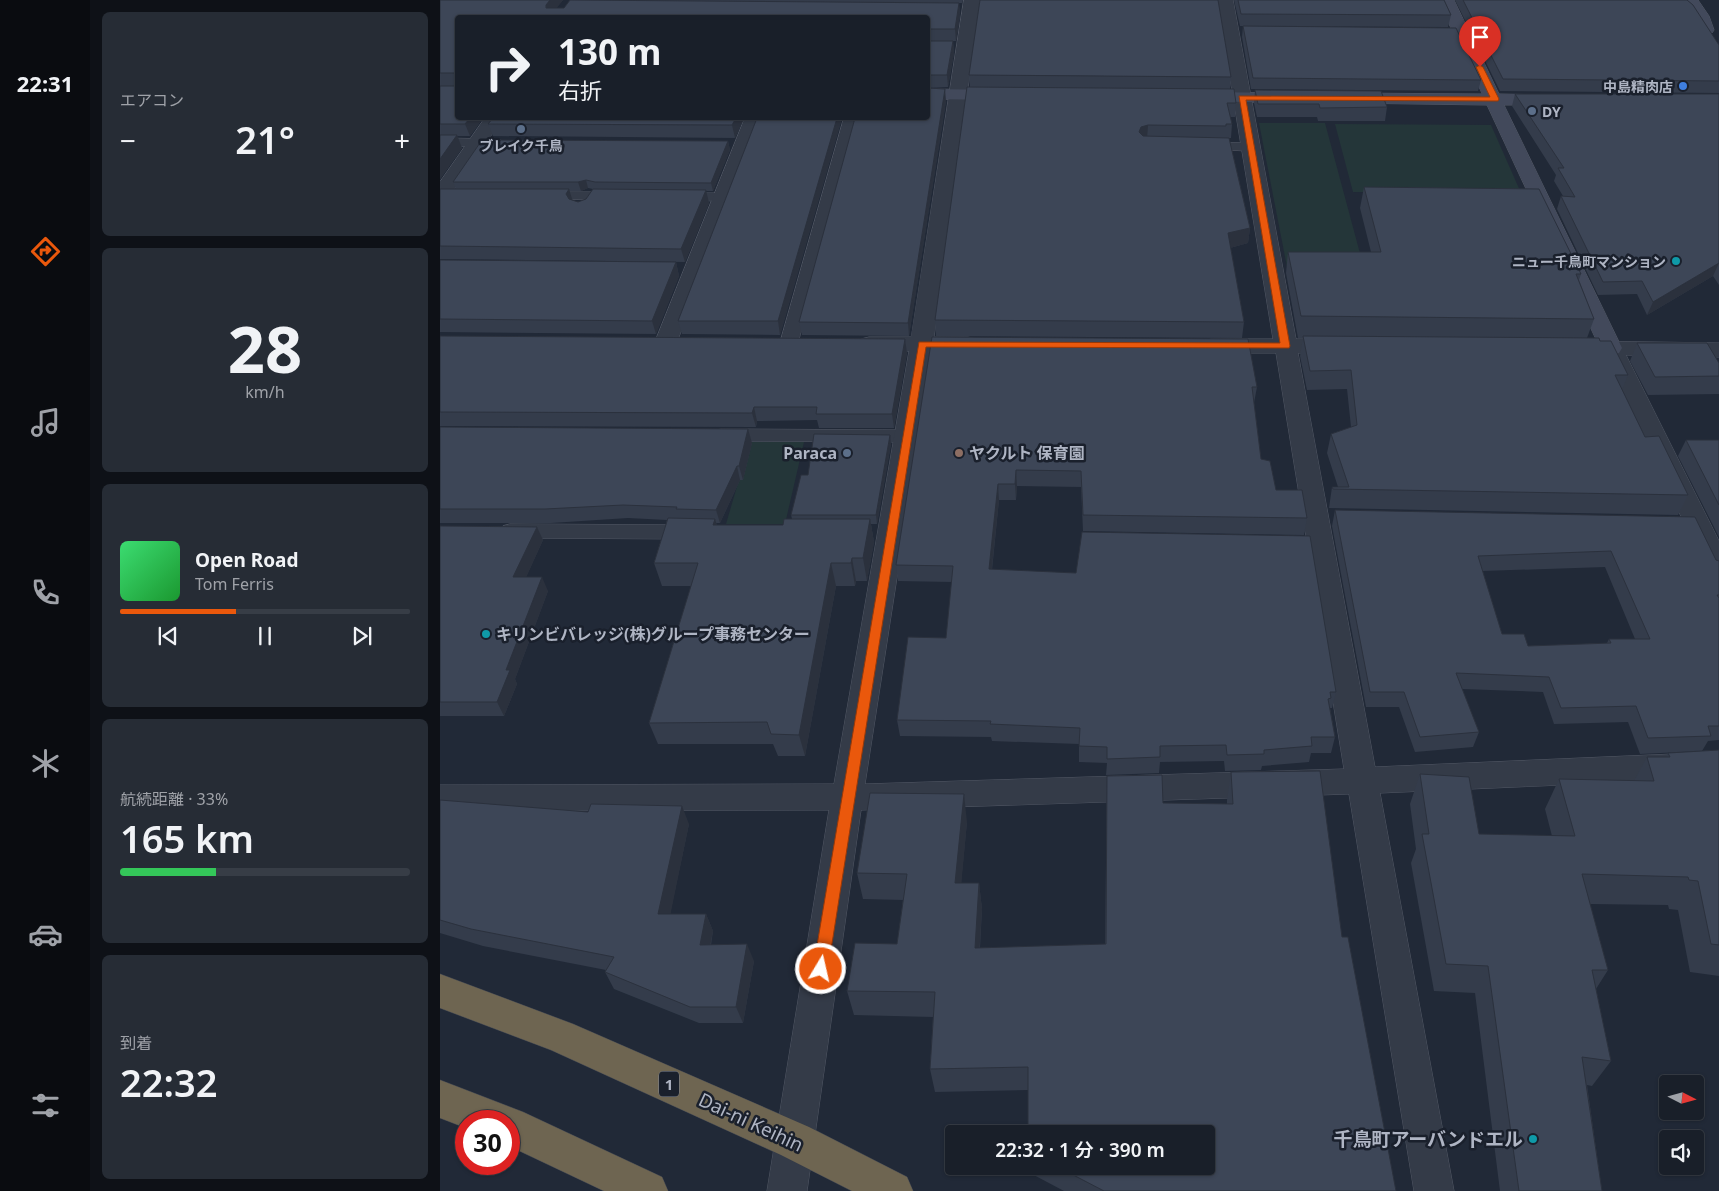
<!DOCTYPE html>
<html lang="ja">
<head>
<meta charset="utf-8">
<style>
  body { margin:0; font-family:"Noto Sans","Noto Sans JP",sans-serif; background:#262c35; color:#f1f3f6; height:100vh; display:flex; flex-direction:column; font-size:19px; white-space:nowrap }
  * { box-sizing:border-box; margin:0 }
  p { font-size:16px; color:#9fa2a8 }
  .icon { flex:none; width:28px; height:28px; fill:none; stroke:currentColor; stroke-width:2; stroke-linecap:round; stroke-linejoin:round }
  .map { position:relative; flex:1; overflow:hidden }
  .details { display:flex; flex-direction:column; gap:12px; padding:12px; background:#0e1117; width:350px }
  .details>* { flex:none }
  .guide { position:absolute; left:15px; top:15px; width:475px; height:105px; border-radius:5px; box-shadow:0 1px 4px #0004,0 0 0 1px #373d46; background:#191f29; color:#f1f3f6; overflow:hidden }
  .needle { width:32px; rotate:96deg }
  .tools { position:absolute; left:1219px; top:1075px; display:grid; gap:10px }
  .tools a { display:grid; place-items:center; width:45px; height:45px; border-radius:5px; background:#191f29; box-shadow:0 1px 4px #0004,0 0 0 1px #373d46; font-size:25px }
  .speed { position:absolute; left:15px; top:1110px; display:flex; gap:10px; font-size:25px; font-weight:700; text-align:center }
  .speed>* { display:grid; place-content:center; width:65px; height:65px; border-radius:50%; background:#191f29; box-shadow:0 1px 4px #0004,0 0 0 1px #373d46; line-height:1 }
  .speed .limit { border:8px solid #d22; background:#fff; color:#111 }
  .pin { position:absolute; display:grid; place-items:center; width:42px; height:42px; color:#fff; margin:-51px -21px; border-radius:50% 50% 50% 0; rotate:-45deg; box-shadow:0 0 5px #0007 }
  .pin .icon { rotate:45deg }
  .me { position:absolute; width:55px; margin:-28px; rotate:9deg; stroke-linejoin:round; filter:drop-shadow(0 0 4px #0008) }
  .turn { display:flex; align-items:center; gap:18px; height:105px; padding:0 20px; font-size:22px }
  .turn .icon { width:65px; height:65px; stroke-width:2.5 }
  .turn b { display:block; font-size:35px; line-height:42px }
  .big { font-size:38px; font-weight:600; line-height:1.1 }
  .details .widget { flex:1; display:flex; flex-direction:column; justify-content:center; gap:8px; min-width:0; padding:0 18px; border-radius:8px; background:#262c35 }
  .details .dial { align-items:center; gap:0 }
  .dial b { font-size:65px; line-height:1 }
  .song { display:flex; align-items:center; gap:15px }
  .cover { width:60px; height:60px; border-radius:8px; background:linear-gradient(135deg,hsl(140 70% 55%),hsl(130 70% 35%)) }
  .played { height:5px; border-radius:2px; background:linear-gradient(90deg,#ea580c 40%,#373d46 40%) }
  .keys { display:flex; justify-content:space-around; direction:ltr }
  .heat { display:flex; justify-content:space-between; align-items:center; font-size:28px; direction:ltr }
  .charge { height:8px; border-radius:4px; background:linear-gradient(90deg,#34c759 33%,#373d46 0) }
  .trip { position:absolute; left:505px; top:1125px; width:270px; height:50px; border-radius:5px; background:#191f29; box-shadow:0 1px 4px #0004,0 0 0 1px #373d46; font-weight:600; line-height:50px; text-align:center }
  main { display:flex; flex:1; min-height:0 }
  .menu { display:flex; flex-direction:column; width:90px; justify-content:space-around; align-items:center; background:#0a0c10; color:#9fa2a8 }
  .menu .icon { width:35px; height:35px }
  .menu .on { color:#ea580c }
  .menu b { font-size:22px; color:#f1f3f6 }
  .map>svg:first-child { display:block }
  .green { fill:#243639 }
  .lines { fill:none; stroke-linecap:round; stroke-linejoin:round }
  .lane-casing { stroke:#525865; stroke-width:1 }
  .street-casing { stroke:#525865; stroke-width:1 }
  .secondary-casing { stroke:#525865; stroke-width:1 }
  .highway-casing { stroke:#3f4552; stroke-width:1 }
  .lane { fill:#343b48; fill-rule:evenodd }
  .street { fill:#343b48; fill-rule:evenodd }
  .secondary { fill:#42495b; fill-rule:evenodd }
  .highway { fill:#6e6551; fill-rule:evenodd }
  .wall { fill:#343c4b; fill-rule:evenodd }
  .shaded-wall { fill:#2b313d }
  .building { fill:#3d4657; stroke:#2b313d; fill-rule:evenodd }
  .route { fill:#ea580c; stroke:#983908 }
  .shop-dot { fill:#3f7fe0; stroke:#1a202c; stroke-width:2 }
  .service-dot { fill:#5c6f8a; stroke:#1a202c; stroke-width:2 }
  .culture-dot { fill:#0f9aa8; stroke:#1a202c; stroke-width:2 }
  .education-dot { fill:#8d6e63; stroke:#1a202c; stroke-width:2 }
  .labels { text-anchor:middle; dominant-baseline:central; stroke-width:5; stroke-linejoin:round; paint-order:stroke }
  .far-poi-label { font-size:14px; font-weight:bold; fill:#afb5c4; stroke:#1a202c; text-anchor:end }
  .shield { fill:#1a202c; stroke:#828896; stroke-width:1 }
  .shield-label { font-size:15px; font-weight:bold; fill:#afb5c4 }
  .poi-label { font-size:16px; font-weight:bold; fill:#afb5c4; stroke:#1a202c; text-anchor:start }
  .near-street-label { font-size:19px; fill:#afb5c4; stroke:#1a202c }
  .near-poi-label { font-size:19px; font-weight:bold; fill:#afb5c4; stroke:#1a202c; text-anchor:end }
</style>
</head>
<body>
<main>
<nav class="menu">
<b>22:31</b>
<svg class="icon on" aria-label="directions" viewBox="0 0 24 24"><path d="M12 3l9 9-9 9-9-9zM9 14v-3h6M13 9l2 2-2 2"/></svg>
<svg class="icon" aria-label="music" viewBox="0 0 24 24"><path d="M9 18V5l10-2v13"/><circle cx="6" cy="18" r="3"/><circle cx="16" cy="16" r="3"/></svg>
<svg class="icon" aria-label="phone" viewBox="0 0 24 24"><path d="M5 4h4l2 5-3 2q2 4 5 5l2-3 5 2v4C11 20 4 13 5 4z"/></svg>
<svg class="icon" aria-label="climate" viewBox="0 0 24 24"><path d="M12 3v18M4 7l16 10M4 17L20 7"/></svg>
<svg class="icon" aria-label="car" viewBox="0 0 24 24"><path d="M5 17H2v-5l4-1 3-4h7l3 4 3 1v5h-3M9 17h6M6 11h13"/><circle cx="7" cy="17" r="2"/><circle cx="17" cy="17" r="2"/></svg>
<svg class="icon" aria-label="filters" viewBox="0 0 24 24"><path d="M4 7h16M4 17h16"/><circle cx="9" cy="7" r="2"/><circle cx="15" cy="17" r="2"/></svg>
</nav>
<section class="details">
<div class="widget"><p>エアコン</p>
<div class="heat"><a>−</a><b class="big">21°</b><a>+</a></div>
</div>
<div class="widget dial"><b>28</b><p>km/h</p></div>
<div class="widget">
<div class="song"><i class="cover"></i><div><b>Open Road</b><p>Tom Ferris</p></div></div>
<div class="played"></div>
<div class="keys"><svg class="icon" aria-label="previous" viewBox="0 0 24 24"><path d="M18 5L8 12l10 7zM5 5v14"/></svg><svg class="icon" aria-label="pause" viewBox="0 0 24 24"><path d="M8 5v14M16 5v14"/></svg><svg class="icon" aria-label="next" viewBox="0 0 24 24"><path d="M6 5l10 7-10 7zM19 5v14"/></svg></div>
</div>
<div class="widget"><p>航続距離 · 33%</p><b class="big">165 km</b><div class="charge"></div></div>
<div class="widget"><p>到着</p><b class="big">22:32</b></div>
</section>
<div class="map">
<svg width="1279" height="1191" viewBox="0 0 1279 1191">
  <rect width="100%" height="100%" fill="#212937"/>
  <g class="green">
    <path d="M819,123H885L925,272H848Z"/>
    <path d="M895,124L1051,125L1081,193L913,192Z"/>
    <path d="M310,442H364L345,524H286Z"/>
  </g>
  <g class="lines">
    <defs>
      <g id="lane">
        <path d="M404,118H418L358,343L355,347L349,348L343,347L340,343Z"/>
        <path d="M0,138L56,139L61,140L63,143L61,146L56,147L0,146Z"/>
        <path d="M763,142L810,143L815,144L817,147L815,150L810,151L758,149L756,146L758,143Z"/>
        <path d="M103,192H177L182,193L184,196L182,199L177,200L98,199L96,196L98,193Z"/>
        <path d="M238,193H282L287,194L289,197L287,200L282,201L233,200L231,197L233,194Z"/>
        <path d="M281,429L468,430L475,432L477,436L475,440L468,442L281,441L274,439L272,435L274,431Z"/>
        <path d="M70,524L252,525L259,527L262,532L259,537L252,539L70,538L63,536L60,531L63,526Z"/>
      </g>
      <g id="street">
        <path d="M524,0H540L494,337H528L536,339L539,344L536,349L528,351H492L425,784L904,769L836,353H771L763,351L760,346L763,341L771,339H833L777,0H793L856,339H898L906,341L909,346L906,351L898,353H858L935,767L1279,752V778L940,793L1014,1191H974L909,794L421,810L367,1191H327L389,810L0,811V785L394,784L469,351H429L421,349L418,344L421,339L429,337H471Z"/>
        <path d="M45,118H63L7,200L0,202V182Z"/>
        <path d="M305,118H323L237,342L234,347L226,349L218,347L215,342Z"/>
        <path d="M1144,341L1279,343V357L1186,355L1279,541V578L1269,575L1266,568L1163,355L1136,353L1133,348L1136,343Z"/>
      </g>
      <g id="secondary">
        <path d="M998,0H1014L1059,94L1110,95L1116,96L1119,100L1116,104L1110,105H1064L1182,348L1179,353L1171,355L1163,353L1160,348L1047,105L906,103L900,102L897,98L900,94L906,93L1042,94Z"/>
        <path d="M1242,0H1258L1269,16L1274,30L1272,33H1260L1253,16Z"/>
        <path d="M488,89L563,90L569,91L572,95L569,99L563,100L488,99Z"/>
        <path d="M758,92L853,93L859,94L862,98L859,102L853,103L752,101L749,97L752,93Z"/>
      </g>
      <g id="highway">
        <path d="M0,974L133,1024L369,1127L467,1177L473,1191H412L341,1155L111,1050L0,1008Z"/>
        <path d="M0,1080L83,1112L222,1177L228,1191H164L69,1146V1121H26V1128L0,1118Z"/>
      </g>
    </defs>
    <use href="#lane" class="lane-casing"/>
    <use href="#street" class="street-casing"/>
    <use href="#secondary" class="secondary-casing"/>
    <use href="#highway" class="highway-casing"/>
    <use href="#lane" class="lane"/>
    <use href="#street" class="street"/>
    <use href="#secondary" class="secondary"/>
    <use href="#highway" class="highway"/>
  </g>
  <g class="wall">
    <path d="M0,0H123L116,8H124L130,0H523L522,3H483H519L520,15L516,41H513L514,53L508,87L488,88V18H18V118H43L30,136H17L22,148L0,179Z"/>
    <path d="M794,0H1004L1011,15L1008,27L800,26Z"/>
    <path d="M1015,0H1247L1279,45V93L1060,91Z"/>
    <path d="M803,26L1041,80L1038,91L811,89L802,37Z"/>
    <path d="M529,75L791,77L790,89L796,103L795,117H790L792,124L791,138H789L810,228L808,243L790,248L804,322L802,338L496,336L495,320L530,87Z"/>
    <path d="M815,90L947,107L945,121H878L877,117H817L814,103Z"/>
    <path d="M1075,94H1279V285L1273,276L1207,315L1197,294L1158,295L1117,209L1121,196H1123L1114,181L1116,175L1072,106Z"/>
    <path d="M506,101L469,336L362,335L359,322Z"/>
    <path d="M53,118H304L295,138L53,136L48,124Z"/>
    <path d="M317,118H402L340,335L242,334L238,321Z"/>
    <path d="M288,141L290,150L273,191H266L269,203L245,262L0,259V189H16L13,182ZM148,188L153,189L146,199L138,202L132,200L129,191H141Z"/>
    <path d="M924,187L1141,274L1139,280L1154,319L1147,338L1160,341L1188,375L1182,390L1205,437L1248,495L1238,515L889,508L892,487H898L887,453L891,434L911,427L907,389L867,390L860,356L863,338H858L846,273L848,252H931L920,208Z"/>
    <path d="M0,260L236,262L239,276L216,334L0,332Z"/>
    <path d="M0,336L465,339L467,353L454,428H379L377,420L317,421L316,427L0,426Z"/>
    <path d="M492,337L817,387L814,403L821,459L836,490L867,518L864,535L643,531L641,487L577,486L576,500H559L552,570L896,692L892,708H890L895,737L891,753H871L869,762L822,766L821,770L785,771L784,761L720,762L719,773L666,775L667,763L639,762V744L552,741L551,737L460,736L457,720L506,638L512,582L458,581L456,565Z"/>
    <path d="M1197,343L1279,363V394L1208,395L1190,361Z"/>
    <path d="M0,427L312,443L303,480H300L280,523H276L277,525H343L352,519L351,515L368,475L450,435L451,444L437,524H431L434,542L427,581H416L415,586H396L365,756H338L333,744H218L209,723L251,586H222L214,563L227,520L188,518L111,523H0Z"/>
    <path d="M1246,440H1279V537L1238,456Z"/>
    <path d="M895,510L1276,560L1279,561V740L1268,741L1262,751L1200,754L1188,722L1114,724L1103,692L1022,689L1039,732L1033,747L975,752L959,707H926L892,526ZM1165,567L1195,639H1169L1167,643L1088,646L1062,634L1042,571Z"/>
    <path d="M0,526L97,527L103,540L86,577L108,591L75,679L77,684L64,716H0Z"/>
    <path d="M1279,750V976L1250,972L1238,910L1229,909L1228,905L1150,904L1168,970L1156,989L1171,1061L1152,1086L1147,1085L1162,1191H1060L1035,993L994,991L971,863L976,849L970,804L980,774L1039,834L1112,836L1105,809L1119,779L1194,781L1207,757H1226L1228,753Z"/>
    <path d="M791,772L902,937L956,1191H624L590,1173L589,1166H766L588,1090L495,1092L490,1069L493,1017L414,1015L407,991L457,944L463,900L423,899L417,873L527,822L521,883H539L542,909L540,948L665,944L667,776L723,803L787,804V800Z"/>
    <path d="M0,800L249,824L230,914H266L273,931L271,945L314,961L303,1023H259L174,989L165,972L166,970L43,946L0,933Z"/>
  </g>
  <g class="shaded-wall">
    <path d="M110,0H123L109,18L106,5Z"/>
    <path d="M519,3L520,15L516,41L515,29Z"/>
    <path d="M513,41L514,53L508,87L507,75Z"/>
    <path d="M505,89L506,101L469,336L468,323Z"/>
    <path d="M30,118H43L30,136L25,124Z"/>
    <path d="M296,118H304L295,138L292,125Z"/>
    <path d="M397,118H402L340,335L338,321Z"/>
    <path d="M708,125L707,140L699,132L701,127Z"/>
    <path d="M17,135L22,148L0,179V159Z"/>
    <path d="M288,141L290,150L273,191L271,183Z"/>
    <path d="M146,180L148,188L141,191L138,182Z"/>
    <path d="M129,189L133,202L130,207L126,194Z"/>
    <path d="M266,190L269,203L245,262L241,249Z"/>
    <path d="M810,228L808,243L786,249L788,233Z"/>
    <path d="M236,262L239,276L216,334L212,321Z"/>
    <path d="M1279,263L1273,276L1207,315L1213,302Z"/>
    <path d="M465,339L467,353L454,428L452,414Z"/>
    <path d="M314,407L317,421L316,427L312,413Z"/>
    <path d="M308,429L312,443L303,480L299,466Z"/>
    <path d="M450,435L451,444L437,524L436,515Z"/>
    <path d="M297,466L300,480L280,523L276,510Z"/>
    <path d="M576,470L577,486L576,500L575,484Z"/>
    <path d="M558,484L559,500L550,586L549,569Z"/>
    <path d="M275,519L282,541L273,525Z"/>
    <path d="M430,519L434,542L427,581L423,558Z"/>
    <path d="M97,527L103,540L80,591L73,577Z"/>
    <path d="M412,558L416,581L415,586L411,563Z"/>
    <path d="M391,563L396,586L365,756L359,735Z"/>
    <path d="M102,577L108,591L75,679L77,684L64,716L57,702L66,670Z"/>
    <path d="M524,794L527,822L519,909L515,883Z"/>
    <path d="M242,806L249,824L227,931L218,914Z"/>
    <path d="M539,883L542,909L538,973L535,948Z"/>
    <path d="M266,914L273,931L267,962L260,945Z"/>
    <path d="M307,944L314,961L303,1023L296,1007Z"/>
  </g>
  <g class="building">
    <path d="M0,0H110L106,5V8H124L130,0L519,3L515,29H488V18H18V118H30L25,124H0V86H15V73H0Z"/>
    <path d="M540,0H778L791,77L529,75Z"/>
    <path d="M798,0H1004L1011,15L801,14Z"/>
    <path d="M1023,0H1247L1253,5L1279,45V81L1063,79Z"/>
    <path d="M803,26L1016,28L1041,80L813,78Z"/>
    <path d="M488,41H513L507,75H488Z"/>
    <path d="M527,87L794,89L796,103H787L792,124H786V126L708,125L701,127L699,132L703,136L789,138L810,228L788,233L804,322L495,320Z"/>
    <path d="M488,88L505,89L468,323L359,322L415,118H488Z"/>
    <path d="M815,90L941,91L947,107L880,108L879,104H818Z"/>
    <path d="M1075,94H1279V263L1213,302L1202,281L1163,282L1121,196L1135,197L1118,168H1124Z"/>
    <path d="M53,118H296L292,125L48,124Z"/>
    <path d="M317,118H397L338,321H238Z"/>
    <path d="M0,135H17L0,159Z"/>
    <path d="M42,140L288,141L271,183L155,182L146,180L138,182H13Z"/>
    <path d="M924,187L1099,189L1141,274H1136L1154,319L861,316L848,252H941Z"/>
    <path d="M0,189H129L126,194L129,199L138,202L146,199L153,189L266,190L241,249L0,246Z"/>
    <path d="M0,260L236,262L212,321L0,319Z"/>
    <path d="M0,336L465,339L452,414H376L377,407H314L312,413L0,412Z"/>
    <path d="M863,336L1159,338L1160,341H1171L1188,375H1175L1205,437L1219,436L1248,495L893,489L892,487H909L891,434L917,425L911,370L870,371Z"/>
    <path d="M492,337L808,339L817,387H812L821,459L830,461L836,490H862L867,518L643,515L641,471L576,470L575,484H558L549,569L636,573L642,532L870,536L896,692H890L891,698L888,699L895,737H871L872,746L824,750V754L787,755L786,745L720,746V757L667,759V747L639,746L640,728L550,724L551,721L457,720L468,637L506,638L513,566L456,565Z"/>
    <path d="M1197,343H1267L1279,363V376L1215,377Z"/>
    <path d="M0,427L308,429L299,466H297L276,510L236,509L237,507L183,505L105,509H0Z"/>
    <path d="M374,434L450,435L436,515H351L361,475H368Z"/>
    <path d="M1246,440H1279V505Z"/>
    <path d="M895,510L1255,517L1276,560L1279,561V595H1277L1279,598V726H1268L1271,736L1208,738L1196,706L1121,708L1109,677L1016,673L1039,732L980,737L964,692H930ZM1171,551L1210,639H1169L1171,643L1088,646L1084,634H1062L1038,556Z"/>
    <path d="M228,518L275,519L273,525H343L344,519H430L423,558H412L411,563H391L359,735L331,734L327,722L209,723L258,563H214Z"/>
    <path d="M0,526L97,527L73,577H102L66,670H70L57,702H0Z"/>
    <path d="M1279,750V945L1271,944L1258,881L1249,880L1248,877L1142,874L1168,970H1152L1171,1061L1142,1057L1162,1191H1079L1048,966L1006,964L982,834H989L980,774L1029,777L1039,834L1135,836L1119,779L1214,781L1207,757H1230L1228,753Z"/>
    <path d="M880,771L902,937H908L956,1191H664L616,1166H766V1134H588V1067L490,1069L495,992L407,991L415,943L457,944L467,874L417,873L430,793L524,794L515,883H539L535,948L666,944L667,776L722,775L723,803L793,804L791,772Z"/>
    <path d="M0,800L148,812L151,804L242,806L218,914H266L260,945L307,944L296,1007H250L165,972L174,957L31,929L0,920Z"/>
  </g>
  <path class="route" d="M1040,65L1043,67L1059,99L1058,101L806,100L850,346L849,348L486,347L388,969L386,974L381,976L376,974L373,969L479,342L840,343L799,96L1050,97L1036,67Z"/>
  <circle class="shop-dot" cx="1243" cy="86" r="5"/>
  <g class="service-dot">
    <circle cx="1092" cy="111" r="5"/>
    <circle cx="81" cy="129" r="5"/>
    <circle cx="407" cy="453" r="5"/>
  </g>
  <g class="culture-dot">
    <circle cx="1236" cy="261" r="5"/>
    <circle cx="46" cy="634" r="5"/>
    <circle cx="1093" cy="1139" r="5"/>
  </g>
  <circle class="education-dot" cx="519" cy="453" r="5"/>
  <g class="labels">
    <g class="far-poi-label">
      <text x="1233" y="86">中島精肉店</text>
      <text x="1102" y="111" text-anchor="start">DY</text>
      <text x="81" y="145" text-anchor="middle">ブレイク千鳥</text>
      <text x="1226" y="261">ニュー千鳥町マンション</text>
    </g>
    <rect class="shield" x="219" y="1071.5" width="20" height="25" rx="4"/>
    <g class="shield-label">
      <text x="229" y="1084">1</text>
    </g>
    <g class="poi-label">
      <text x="397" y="453" text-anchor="end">Paraca</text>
      <text x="529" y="453">ヤクルト 保育園</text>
      <text x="56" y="634">キリンビバレッジ(株)グループ事務センター</text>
    </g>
    <g class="near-street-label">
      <text transform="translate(311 1122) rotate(25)">Dai-ni Keihin</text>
    </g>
    <g class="near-poi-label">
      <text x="1083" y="1139">千鳥町アーバンドエル</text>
    </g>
  </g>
</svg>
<div class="tools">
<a><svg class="needle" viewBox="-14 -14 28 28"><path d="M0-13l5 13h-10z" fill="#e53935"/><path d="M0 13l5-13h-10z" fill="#9fa2a8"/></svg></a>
<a><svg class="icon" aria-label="sound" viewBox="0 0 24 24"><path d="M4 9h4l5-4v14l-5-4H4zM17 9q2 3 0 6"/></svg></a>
</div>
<div class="speed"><div class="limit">30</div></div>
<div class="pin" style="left:1040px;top:67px;background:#d93025"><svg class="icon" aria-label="arrive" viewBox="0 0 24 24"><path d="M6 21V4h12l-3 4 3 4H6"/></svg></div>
<svg class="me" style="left:381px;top:969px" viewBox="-20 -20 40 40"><circle r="17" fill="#ea580c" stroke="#fff" stroke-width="3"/><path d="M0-11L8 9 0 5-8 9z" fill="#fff"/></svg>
<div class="trip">22:32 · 1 分 · 390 m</div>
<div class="guide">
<div class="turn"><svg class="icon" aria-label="right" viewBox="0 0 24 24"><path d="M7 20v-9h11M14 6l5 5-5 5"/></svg><div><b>130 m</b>右折</div></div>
</div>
</div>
</main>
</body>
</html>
